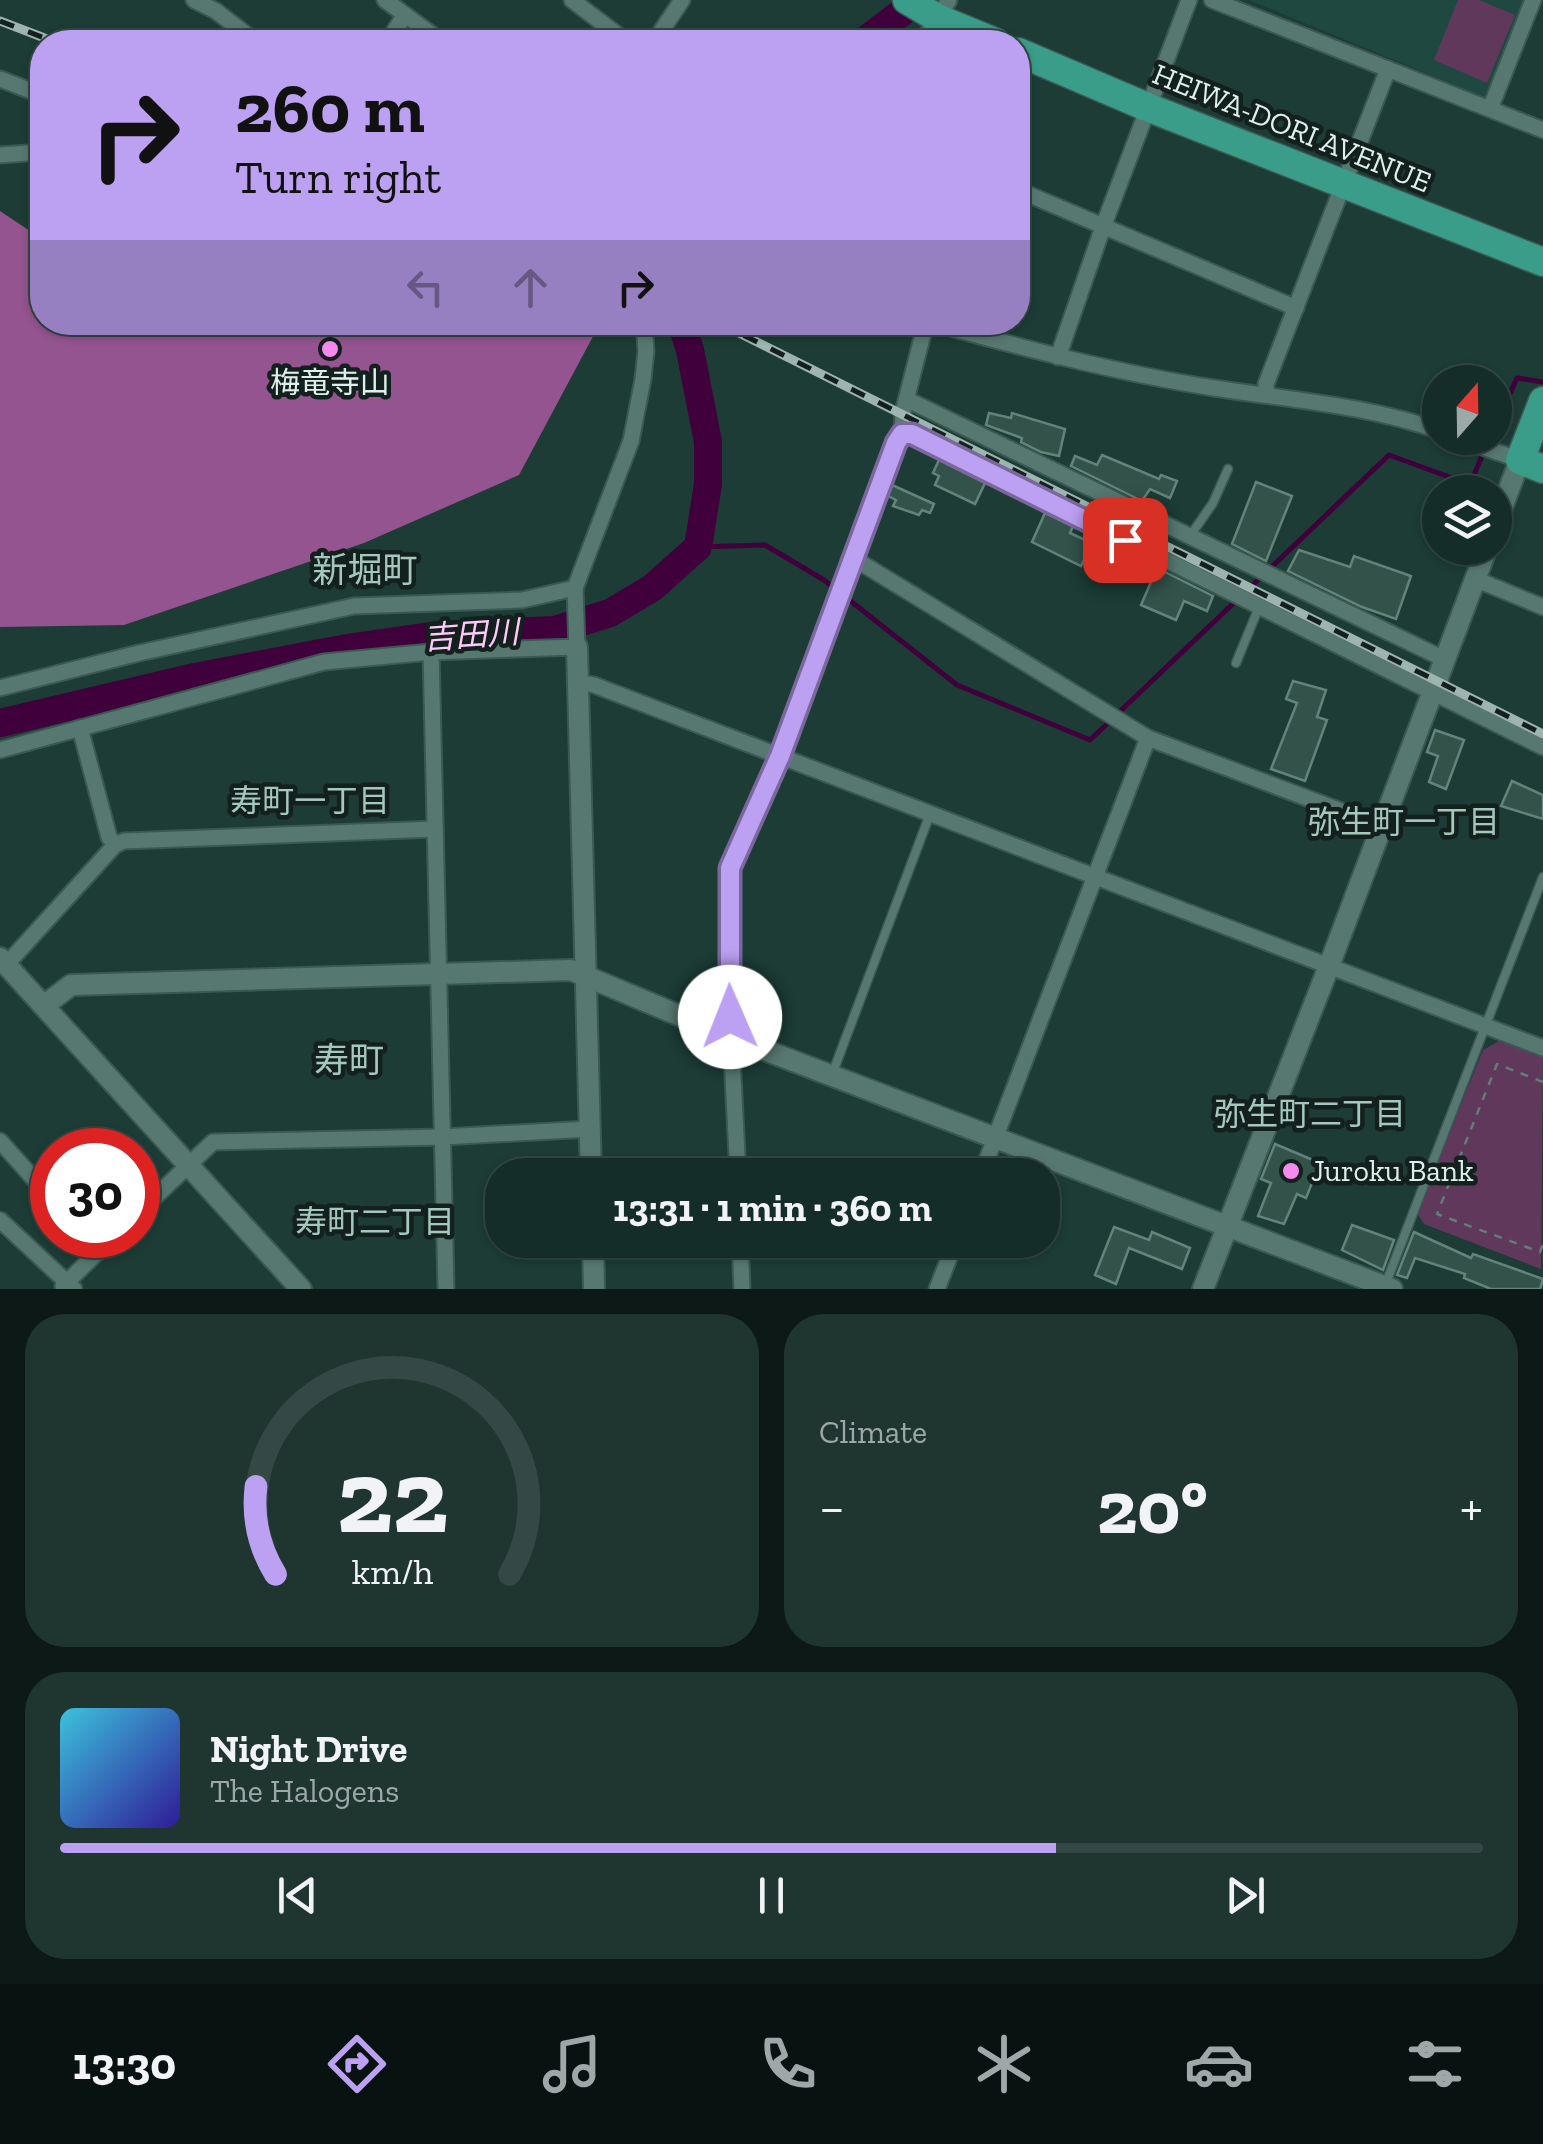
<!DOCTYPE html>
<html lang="en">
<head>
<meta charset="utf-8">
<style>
  body { margin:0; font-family:"Zilla Slab","Noto Sans JP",serif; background:#1e3530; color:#f1f3f6; height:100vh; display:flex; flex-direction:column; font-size:38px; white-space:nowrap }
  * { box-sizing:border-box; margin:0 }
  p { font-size:32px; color:#9da8a8 }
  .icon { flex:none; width:55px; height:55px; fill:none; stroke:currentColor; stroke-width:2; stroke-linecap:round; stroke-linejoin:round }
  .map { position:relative; height:1289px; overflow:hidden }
  .details { display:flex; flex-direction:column; gap:25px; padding:25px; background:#0c1916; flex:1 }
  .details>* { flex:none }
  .guide { position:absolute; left:30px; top:30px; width:1000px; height:305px; border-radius:40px; box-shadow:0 2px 8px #0004,0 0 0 2px #344945; background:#bca0f2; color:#111; overflow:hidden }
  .needle { width:65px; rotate:20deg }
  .buttons { position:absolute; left:1422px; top:365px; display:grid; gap:20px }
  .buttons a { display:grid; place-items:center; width:90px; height:90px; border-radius:50%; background:#152d28; box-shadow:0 2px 8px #0004,0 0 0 2px #344945; font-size:50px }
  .speed { position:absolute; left:30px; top:1128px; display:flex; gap:20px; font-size:50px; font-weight:700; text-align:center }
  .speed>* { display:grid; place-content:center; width:130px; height:130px; border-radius:50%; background:#152d28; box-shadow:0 2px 8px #0004,0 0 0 2px #344945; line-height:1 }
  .speed .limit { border:15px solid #d22; background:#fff; color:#111 }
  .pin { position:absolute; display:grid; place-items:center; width:85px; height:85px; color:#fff; margin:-42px; border-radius:20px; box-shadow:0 5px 15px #0006 }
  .me { position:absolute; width:110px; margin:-55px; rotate:359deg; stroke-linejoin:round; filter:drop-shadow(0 0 8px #0008) }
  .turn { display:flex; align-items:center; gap:35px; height:210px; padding:0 40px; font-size:45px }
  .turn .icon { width:130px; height:130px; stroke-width:2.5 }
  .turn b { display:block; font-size:70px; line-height:85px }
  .lanes { display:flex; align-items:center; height:95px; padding:0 40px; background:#0003; justify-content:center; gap:50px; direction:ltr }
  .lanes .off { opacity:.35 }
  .big { font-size:75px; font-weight:700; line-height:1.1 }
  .details .tile { flex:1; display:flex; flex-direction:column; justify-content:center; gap:15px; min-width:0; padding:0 35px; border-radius:40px; background:#1e3530 }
  .details .dial { align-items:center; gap:0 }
  .dial svg { height:260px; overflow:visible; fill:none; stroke:#344945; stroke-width:7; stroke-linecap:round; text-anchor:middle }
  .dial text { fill:#f1f3f6; stroke:none }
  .song { display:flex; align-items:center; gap:30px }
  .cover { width:120px; height:120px; border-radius:15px; background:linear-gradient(135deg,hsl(190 70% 55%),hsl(250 70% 35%)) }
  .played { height:10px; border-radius:5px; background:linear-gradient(90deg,#bca0f2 70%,#344945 70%) }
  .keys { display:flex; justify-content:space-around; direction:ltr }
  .heat { display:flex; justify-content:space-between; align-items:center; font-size:55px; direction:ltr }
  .details .tiles { flex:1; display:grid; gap:25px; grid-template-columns:1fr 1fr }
  .tile:last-child { grid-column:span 2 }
  .trip { position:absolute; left:485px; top:1158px; width:575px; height:100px; border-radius:40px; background:#152d28; box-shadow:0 2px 8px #0004,0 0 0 2px #344945; font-weight:700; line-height:100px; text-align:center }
  .menu { display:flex; height:160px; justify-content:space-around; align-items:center; background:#081210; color:#9da8a8 }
  .menu .icon { width:70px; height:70px }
  .menu .active { color:#bca0f2 }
  .menu b { font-size:45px; color:#f1f3f6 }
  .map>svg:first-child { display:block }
  .built { fill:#1e4840 }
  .green { fill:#5f385c }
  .forest { fill:#94548f }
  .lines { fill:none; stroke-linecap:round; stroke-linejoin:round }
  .stream { stroke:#3f003c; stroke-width:5 }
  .river { stroke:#3f003c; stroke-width:28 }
  .building { fill:#32524a; stroke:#62847b; stroke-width:2.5 }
  .lane-casing { stroke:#3b5853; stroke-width:11 }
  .street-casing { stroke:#3b5853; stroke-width:19 }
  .secondary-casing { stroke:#3b5853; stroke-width:24 }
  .highway-casing { stroke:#3b5853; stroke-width:31 }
  .path { stroke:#637d77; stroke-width:2.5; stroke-dasharray:8 8; stroke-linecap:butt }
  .lane { stroke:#577870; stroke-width:8 }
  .street { stroke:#577870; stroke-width:15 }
  .secondary { stroke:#577870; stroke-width:20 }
  .highway { stroke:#3a9d89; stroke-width:28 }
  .rail-casing { stroke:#9eb5af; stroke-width:9 }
  .rail { stroke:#13201d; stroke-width:5; stroke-dasharray:15; stroke-linecap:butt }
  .route-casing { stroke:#7a689d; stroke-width:25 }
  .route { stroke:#bca0f2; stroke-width:18 }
  .poi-dot { fill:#f689ee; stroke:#13201d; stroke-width:4 }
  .labels { text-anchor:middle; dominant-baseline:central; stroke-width:9; stroke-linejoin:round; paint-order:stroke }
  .street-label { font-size:30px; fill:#def0eb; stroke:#13201d }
  .poi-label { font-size:30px; fill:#def0eb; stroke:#13201d }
  .water-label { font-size:32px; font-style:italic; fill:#ffc9f9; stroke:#13201d }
  .neighbourhood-label { font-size:32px; fill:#a4c8be; stroke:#13201d }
  .quarter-label { font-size:35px; fill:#a4c8be; stroke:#13201d }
</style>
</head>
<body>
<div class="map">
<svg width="1543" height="1289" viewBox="0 0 1543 1289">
  <rect width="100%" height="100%" fill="#1c3c35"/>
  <path class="built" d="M1249,0H1524L1486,98Z"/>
  <g class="green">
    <path d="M1458,0H1479L1515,15L1487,83L1434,60Z"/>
    <path d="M1499,1041L1543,1057L1541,1269L1424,1224L1417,1213L1483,1050Z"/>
  </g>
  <path class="forest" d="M0,211L42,239V322H596L598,327L519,475L364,543L124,625L0,627Z"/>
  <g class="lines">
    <g class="stream">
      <path d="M1495,427L1517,378L1543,382"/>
      <path d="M698,547L765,545L824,580L957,685L1090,740L1389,455L1463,482L1472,479L1490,438"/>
    </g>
    <g class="river">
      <path d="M863,42L918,0"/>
      <path d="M0,723L195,677L347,648L437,635L555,630L610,613L652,588L698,547L708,484V442L690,350L681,322"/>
    </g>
  </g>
  <g class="building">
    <path d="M989,413L1011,418L1012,413L1065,429L1059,456L1041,452L1021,442L1022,438L986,425Z"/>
    <path d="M1102,455L1159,479L1161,475L1177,481L1170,498L1150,489L1142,501L1071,466L1075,456L1097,465Z"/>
    <path d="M939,460L985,483L975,504L935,485L939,476L933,473Z"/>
    <path d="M1256,482L1292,496L1266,561L1232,544Z"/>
    <path d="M892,485L934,504L930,513L922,510L919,515L893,506L896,500L888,496Z"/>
    <path d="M1045,513L1073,526L1070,533L1092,543L1081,566L1032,542Z"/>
    <path d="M1299,550L1350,567L1354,556L1411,576L1396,619L1362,607L1288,571Z"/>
    <path d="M1157,568L1213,596L1207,611L1184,601L1176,620L1141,605Z"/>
    <path d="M1293,681L1326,690L1317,717L1327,720L1305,781L1271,769L1297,703L1286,699Z"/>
    <path d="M1435,730L1464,740L1446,789L1429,782L1438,756L1427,752Z"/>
    <path d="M1512,781L1543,795V819L1501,806Z"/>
    <path d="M1275,1144L1320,1163L1306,1198L1297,1194L1284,1224L1258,1216L1271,1183L1261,1179Z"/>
    <path d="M1352,1225L1394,1240L1383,1270L1342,1250Z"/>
    <path d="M1114,1227L1149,1240L1152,1232L1190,1248L1182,1269L1129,1248L1116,1284L1095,1275Z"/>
    <path d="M1414,1232L1471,1258L1473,1254L1543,1279L1540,1289H1491L1464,1278L1465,1274L1415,1258L1407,1278L1397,1275Z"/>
  </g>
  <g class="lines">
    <defs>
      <g id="lane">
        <path d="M1190,536L1213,503L1228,469"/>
        <path d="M1236,663L1259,607"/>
        <path d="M833,1072L930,814"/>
        <path d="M1386,1283L1543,877"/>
      </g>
      <g id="street">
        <path d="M194,0L216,11L256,42"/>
        <path d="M385,0L442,42"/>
        <path d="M572,0L627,42"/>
        <path d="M1212,0L1543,130"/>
        <path d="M387,42L405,15"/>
        <path d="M654,42L682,0"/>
        <path d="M922,42L949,0"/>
        <path d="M0,79L42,95"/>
        <path d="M1490,109L1533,0"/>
        <path d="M0,155L42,152"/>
        <path d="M1018,190L1296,308"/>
        <path d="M929,322C1023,348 1117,373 1214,388C1291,400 1366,405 1440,431"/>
        <path d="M1058,357L1103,227L1189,0"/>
        <path d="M1266,395V384L1388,69"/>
        <path d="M908,400L1444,659"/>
        <path d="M902,434H912L1543,747"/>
        <path d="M1457,438L1520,460"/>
        <path d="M853,558L1148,738L1381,826"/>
        <path d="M1475,579L1543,607"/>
        <path d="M431,652L446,1289"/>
        <path d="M578,682L594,685L1543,1048"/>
        <path d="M0,688L139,653L354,606L522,600L575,588"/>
        <path d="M80,728L109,837L115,845"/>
        <path d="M0,750L324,662L431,652L577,647L575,588L631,441L643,379L646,351L644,322"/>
        <path d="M6,965L115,845L124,841L435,829"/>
        <path d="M0,1141L52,1199"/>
        <path d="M738,1175L730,1017L729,868L780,756L896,443L902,434L903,412L926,322"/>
        <path d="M981,1175L1148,738"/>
        <path d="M138,1213L213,1142L443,1137L589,1129"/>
        <path d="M0,1220L74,1289"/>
        <path d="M85,1235L99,1250"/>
        <path d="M740,1240L742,1289"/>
        <path d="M63,1286L115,1235"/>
        <path d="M937,1289L956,1240"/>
      </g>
      <g id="secondary">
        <path d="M1495,526L1520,460"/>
        <path d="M577,647L591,1175"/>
        <path d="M0,958L301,1289"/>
        <path d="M45,1005L71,985L571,970L733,1038L1392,1289"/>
        <path d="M593,1240L594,1289"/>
        <path d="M1203,1289L1329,966L1487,548"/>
      </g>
      <g id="highway">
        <path d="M907,0L939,19L995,42"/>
        <path d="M1018,52L1147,107L1543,262"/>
        <path d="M1543,401L1520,460L1543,469"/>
      </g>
    </defs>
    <use href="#lane" class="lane-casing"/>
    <use href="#street" class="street-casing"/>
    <use href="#secondary" class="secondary-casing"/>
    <use href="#highway" class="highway-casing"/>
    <path class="path" d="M1543,1082L1497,1064L1437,1214L1540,1252L1543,1244"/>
    <use href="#lane" class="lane"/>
    <use href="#street" class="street"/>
    <use href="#secondary" class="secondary"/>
    <use href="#highway" class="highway"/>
    <defs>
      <g id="rail">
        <path d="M0,21L55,42"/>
        <path d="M717,322L1543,734"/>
      </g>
    </defs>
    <use href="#rail" class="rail-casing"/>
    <use href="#rail" class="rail"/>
  </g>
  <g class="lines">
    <defs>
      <path id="route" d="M730,1017V868L780,756L896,443L902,434H912L1125,540"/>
    </defs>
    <use href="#route" class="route-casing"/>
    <use href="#route" class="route"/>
  </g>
  <g class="poi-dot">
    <circle cx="330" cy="349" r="10"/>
    <circle cx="1291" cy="1171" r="10"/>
  </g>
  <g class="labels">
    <g class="street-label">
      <text transform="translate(1292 128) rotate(22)">HEIWA-DORI AVENUE</text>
    </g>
    <g class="poi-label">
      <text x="330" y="383">梅竜寺山</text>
      <text x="1311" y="1171" text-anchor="start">Juroku Bank</text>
    </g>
    <g class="water-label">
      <text transform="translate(471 635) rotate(-4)">吉田川</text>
    </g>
    <g class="neighbourhood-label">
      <text x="310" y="801">寿町一丁目</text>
      <text x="1404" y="822">弥生町一丁目</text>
      <text x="1310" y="1114">弥生町二丁目</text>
      <text x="375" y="1222">寿町二丁目</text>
    </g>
    <g class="quarter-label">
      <text x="365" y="570">新堀町</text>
      <text x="349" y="1060">寿町</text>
    </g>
  </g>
</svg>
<div class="buttons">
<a><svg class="needle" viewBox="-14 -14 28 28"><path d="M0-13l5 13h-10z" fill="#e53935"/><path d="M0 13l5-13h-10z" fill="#9da8a8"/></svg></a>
<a><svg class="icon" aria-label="layers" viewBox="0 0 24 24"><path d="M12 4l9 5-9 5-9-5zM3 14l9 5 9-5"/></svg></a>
</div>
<div class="speed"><div class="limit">30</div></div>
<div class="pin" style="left:1125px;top:540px;background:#d93025"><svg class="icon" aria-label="arrive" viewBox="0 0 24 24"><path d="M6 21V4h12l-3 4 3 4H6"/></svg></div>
<svg class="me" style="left:730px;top:1017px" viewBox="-20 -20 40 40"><circle r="19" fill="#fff"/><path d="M0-13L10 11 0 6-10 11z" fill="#bca0f2"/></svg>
<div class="trip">13:31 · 1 min · 360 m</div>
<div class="guide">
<div class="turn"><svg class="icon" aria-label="right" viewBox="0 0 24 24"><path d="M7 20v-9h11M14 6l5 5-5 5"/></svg><div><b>260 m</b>Turn right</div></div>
<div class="lanes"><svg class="icon off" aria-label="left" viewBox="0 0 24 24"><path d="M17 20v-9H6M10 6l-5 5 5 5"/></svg><svg class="icon off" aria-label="ahead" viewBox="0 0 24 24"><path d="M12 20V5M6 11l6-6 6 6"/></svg><svg class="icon" aria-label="right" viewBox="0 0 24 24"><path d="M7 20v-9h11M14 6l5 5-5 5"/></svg></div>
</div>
</div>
<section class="details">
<div class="tiles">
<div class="tile dial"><svg viewBox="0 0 100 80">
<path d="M14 69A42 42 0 1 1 86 69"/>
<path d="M14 69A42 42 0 0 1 8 42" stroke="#bca0f2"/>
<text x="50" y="56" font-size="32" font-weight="700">22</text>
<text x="50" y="72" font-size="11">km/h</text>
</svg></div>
<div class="tile"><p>Climate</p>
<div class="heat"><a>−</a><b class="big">20°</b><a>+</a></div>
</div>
<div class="tile">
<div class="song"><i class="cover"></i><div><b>Night Drive</b><p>The Halogens</p></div></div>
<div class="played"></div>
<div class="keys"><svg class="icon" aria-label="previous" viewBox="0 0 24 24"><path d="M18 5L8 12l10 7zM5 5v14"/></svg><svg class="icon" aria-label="pause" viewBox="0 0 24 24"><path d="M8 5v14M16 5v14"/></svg><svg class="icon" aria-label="next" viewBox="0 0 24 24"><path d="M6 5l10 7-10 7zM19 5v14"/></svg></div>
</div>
</div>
</section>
<nav class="menu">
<b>13:30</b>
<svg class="icon active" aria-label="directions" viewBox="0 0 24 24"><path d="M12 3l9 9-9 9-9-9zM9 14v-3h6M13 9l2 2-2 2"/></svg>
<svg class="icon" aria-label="music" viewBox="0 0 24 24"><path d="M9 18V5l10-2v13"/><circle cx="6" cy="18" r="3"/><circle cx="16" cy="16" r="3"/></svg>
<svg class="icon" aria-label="phone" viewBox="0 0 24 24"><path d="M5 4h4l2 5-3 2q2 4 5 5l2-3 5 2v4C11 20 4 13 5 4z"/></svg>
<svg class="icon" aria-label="climate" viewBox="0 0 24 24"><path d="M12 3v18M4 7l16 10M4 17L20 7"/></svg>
<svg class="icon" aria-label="car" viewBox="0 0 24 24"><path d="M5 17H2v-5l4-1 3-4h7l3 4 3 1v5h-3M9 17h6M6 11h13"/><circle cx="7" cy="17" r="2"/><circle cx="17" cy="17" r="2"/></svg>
<svg class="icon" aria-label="filters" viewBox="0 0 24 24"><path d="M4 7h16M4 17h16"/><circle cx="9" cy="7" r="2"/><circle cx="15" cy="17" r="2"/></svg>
</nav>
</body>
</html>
